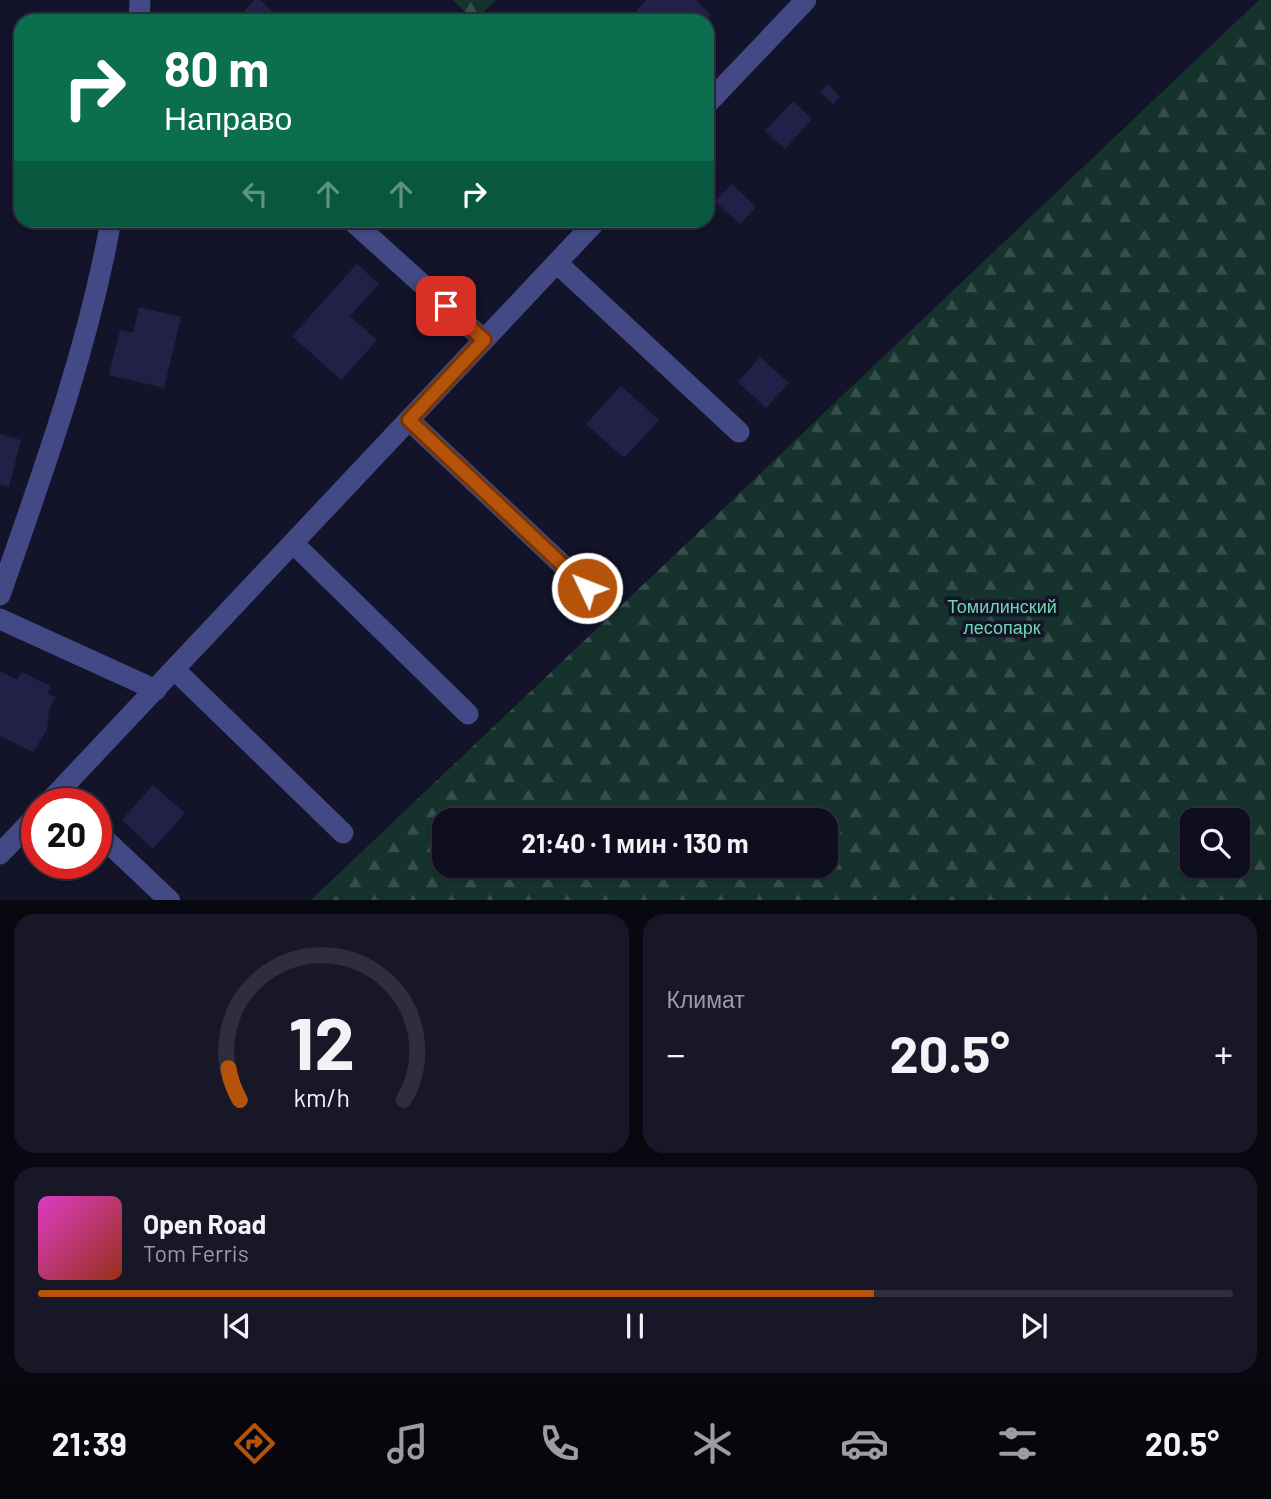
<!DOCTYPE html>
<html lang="ru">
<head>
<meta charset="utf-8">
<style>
  body { margin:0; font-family:Barlow,sans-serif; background:#171728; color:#f1f3f6; height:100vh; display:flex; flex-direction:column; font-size:26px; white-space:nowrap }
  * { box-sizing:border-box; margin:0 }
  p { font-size:23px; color:#9b9ca4 }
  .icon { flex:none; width:38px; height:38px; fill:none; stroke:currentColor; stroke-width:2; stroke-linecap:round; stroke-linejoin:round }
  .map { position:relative; height:900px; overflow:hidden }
  .details { display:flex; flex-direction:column; gap:14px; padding:14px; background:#080811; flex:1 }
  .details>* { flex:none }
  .guide { position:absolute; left:14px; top:14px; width:700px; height:214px; border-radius:21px; box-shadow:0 2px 5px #0004,0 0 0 2px #2e2e3d; background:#0b6e4f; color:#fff; overflow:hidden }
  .buttons { position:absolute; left:1180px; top:808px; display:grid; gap:14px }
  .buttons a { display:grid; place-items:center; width:70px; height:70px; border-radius:14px; background:#0e0e1f; box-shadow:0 2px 5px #0004,0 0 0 2px #2e2e3d; font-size:35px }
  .speed { position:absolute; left:21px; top:788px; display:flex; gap:14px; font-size:35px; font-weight:700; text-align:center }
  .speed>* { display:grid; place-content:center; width:91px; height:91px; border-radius:50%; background:#0e0e1f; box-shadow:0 2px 5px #0004,0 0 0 2px #2e2e3d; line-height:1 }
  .speed .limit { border:10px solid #d22; background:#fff; color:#111 }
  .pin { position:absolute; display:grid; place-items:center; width:60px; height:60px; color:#fff; margin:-30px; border-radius:14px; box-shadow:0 4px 10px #0006 }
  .me { position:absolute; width:77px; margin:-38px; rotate:313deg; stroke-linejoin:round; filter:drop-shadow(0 0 5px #0008) }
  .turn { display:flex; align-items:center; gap:24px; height:147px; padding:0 35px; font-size:32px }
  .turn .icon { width:91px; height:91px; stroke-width:2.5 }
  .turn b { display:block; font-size:49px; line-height:60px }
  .lanes { display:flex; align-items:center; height:66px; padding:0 35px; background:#0003; justify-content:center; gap:35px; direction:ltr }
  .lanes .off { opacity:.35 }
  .big { font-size:52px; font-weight:700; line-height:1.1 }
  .details .card { flex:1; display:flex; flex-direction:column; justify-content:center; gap:10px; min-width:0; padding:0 24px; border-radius:21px; background:#171728 }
  .details .dial { align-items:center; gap:0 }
  .dial svg { height:182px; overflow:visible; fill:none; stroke:#2e2e3d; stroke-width:7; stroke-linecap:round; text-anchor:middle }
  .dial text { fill:#f1f3f6; stroke:none }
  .song { display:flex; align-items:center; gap:21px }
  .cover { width:84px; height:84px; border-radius:10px; background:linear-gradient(135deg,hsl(310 70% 55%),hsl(10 70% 35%)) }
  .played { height:7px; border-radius:4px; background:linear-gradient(90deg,#b45309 70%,#2e2e3d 70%) }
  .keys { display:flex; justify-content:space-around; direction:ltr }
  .heat { display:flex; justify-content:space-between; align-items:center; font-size:38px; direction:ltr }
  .details .tiles { flex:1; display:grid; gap:14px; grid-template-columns:1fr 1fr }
  .card:last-child { grid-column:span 2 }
  .trip { position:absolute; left:432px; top:808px; width:406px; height:70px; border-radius:21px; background:#0e0e1f; box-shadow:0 2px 5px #0004,0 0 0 2px #2e2e3d; font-weight:700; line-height:70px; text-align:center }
  .tab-bar { display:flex; height:112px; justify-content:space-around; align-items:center; background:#06060c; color:#9b9ca4 }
  .tab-bar .icon { width:49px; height:49px }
  .tab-bar .selected { color:#b45309 }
  .tab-bar b { font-size:32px; color:#f1f3f6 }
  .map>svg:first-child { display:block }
  .forest { fill:url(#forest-firs); fill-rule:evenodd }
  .building { fill:#232048 }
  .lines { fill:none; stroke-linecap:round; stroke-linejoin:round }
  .minor { stroke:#424984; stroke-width:21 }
  .route-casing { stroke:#753606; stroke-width:18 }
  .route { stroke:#b45309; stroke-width:12 }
  .labels { text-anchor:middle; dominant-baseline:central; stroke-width:7; stroke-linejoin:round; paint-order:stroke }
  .park-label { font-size:18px; fill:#6ed7ae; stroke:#131329 }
</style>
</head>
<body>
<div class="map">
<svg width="1271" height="901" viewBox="0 0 1271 901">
  <defs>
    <pattern id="forest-firs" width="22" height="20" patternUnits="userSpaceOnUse" patternTransform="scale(1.75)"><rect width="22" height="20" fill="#16322d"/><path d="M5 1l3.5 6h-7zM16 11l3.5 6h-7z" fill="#374f4c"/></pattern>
  </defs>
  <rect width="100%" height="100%" fill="#131329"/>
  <g class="forest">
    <path d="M453,0H496L474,21Z"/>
    <path d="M1259,0H1271V900H311ZM444,821H826V866H444ZM1192,821H1237V866H1192Z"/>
  </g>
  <g class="building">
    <path d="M254,0H260L283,21H235Z"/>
    <path d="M646,0H696L711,15L705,21H647L636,11Z"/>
    <path d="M828,84L840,97L833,104L820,92Z"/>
    <path d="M793,101L812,119L785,149L765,131Z"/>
    <path d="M732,184L756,207L740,224L715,201Z"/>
    <path d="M357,264L379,284L350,316L377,340L341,380L292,336Z"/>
    <path d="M139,307L181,317L164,388L109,375L120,330L133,333Z"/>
    <path d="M760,357L789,383L766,408L738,382Z"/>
    <path d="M621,386L659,420L624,458L586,424Z"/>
    <path d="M0,434L21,440L9,487L0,485Z"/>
    <path d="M0,671L17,680L22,672L50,686L48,694L55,697L49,710L47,730L33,752L0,736Z"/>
    <path d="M153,785L185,813L153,849L122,820Z"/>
  </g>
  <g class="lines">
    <g class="minor">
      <path d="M139,21L140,0"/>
      <path d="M707,104L806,0"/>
      <path d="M351,220L484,340"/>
      <path d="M557,263L739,432"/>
      <path d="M409,420L587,588"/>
      <path d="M293,543L468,714"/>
      <path d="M0,595C43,472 88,349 111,220"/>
      <path d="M0,619L156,690"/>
      <path d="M175,670L343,833"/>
      <path d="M48,803L597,220"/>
      <path d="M96,831L170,901"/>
      <path d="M0,854L37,815"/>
    </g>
  </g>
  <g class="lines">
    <defs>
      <path id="route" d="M446,306L484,340L409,420L587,588"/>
    </defs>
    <use href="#route" class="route-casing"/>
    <use href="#route" class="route"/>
  </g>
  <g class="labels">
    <g class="park-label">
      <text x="1002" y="606">Томилинский<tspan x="1002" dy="21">лесопарк</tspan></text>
    </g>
  </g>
</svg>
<div class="buttons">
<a><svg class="icon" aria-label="search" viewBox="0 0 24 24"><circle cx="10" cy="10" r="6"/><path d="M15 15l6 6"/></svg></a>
</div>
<div class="speed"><div class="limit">20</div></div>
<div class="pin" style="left:446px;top:306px;background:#d93025"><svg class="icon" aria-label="arrive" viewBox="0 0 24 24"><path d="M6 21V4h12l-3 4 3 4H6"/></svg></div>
<svg class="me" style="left:587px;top:588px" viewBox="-20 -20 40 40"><circle r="17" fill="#b45309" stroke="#fff" stroke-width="3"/><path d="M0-11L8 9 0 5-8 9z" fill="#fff"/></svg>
<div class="trip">21:40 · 1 мин · 130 m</div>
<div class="guide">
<div class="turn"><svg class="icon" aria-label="right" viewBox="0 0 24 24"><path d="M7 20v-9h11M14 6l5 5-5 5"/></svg><div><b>80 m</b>Направо</div></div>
<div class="lanes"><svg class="icon off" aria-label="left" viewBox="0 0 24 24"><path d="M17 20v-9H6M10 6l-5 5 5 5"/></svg><svg class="icon off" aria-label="ahead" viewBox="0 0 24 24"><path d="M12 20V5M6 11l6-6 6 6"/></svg><svg class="icon off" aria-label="ahead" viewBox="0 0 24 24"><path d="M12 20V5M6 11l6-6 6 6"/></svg><svg class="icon" aria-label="right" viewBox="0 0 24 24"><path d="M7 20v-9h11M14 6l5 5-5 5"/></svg></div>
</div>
</div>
<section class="details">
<div class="tiles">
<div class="card dial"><svg viewBox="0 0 100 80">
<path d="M14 69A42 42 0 1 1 86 69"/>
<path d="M14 69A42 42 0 0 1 9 55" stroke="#b45309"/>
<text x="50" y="56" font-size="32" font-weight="700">12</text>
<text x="50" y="72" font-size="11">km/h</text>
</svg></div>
<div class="card"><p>Климат</p>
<div class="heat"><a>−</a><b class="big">20.5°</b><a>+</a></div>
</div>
<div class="card">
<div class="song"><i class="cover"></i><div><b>Open Road</b><p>Tom Ferris</p></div></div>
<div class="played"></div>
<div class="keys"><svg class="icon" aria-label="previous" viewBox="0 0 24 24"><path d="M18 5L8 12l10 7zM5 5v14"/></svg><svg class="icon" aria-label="pause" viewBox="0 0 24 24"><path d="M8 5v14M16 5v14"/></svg><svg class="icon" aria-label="next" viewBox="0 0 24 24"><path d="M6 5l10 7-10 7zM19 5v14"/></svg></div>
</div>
</div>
</section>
<nav class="tab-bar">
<b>21:39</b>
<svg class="icon selected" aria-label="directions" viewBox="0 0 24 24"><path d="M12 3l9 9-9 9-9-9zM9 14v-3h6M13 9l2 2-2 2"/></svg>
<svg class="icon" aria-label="music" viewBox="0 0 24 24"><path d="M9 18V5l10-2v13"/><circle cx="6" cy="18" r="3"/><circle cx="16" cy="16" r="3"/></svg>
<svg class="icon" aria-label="phone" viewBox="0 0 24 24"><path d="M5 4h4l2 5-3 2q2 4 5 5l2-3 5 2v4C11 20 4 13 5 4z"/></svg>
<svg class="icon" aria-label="climate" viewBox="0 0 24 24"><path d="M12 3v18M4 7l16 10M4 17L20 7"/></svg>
<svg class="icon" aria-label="car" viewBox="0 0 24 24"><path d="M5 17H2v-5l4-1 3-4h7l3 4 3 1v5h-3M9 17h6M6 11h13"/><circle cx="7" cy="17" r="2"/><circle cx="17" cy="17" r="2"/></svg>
<svg class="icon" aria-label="filters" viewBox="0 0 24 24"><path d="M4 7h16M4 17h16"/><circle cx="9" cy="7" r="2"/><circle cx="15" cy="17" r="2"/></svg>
<b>20.5°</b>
</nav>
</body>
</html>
